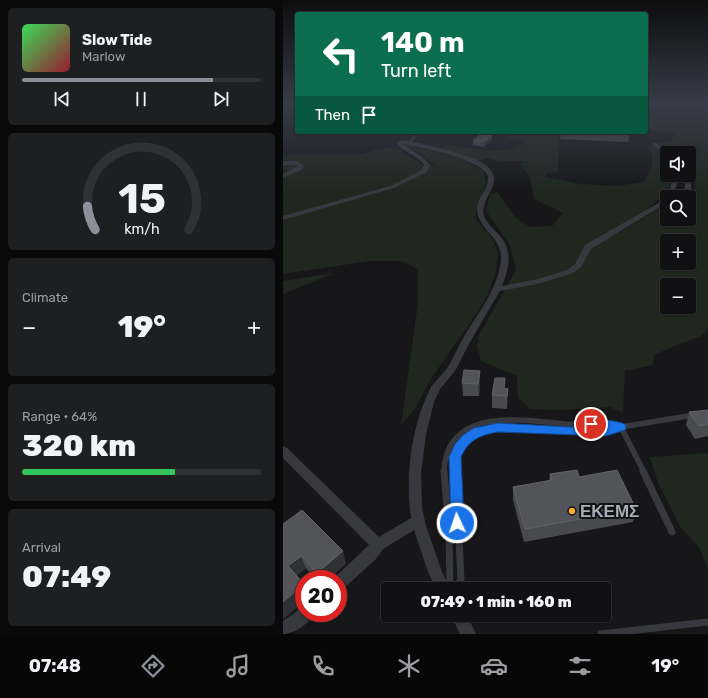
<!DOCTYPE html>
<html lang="en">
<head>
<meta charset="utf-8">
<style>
  body { margin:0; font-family:Rubik,sans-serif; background:#1e1f21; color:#f1f3f6; height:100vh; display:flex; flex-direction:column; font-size:15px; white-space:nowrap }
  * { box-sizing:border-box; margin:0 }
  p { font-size:13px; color:#9c9da0 }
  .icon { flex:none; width:22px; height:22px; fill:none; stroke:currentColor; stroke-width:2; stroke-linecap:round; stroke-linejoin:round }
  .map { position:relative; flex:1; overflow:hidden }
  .side { display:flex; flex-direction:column; gap:8px; padding:8px; background:#09090a; width:283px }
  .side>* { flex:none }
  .top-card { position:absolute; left:12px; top:12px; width:353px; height:122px; border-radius:4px; box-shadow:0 1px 3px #0004,0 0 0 1px #303133; background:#0b6e4f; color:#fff; overflow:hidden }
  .tools { position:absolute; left:377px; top:146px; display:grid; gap:8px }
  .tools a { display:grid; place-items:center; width:36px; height:36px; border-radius:4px; background:#111113; box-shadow:0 1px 3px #0004,0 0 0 1px #303133; font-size:20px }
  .speed { position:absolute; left:12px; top:570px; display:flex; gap:8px; font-size:20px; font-weight:700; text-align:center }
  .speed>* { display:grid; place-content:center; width:52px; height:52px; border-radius:50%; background:#111113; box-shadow:0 1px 3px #0004,0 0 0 1px #303133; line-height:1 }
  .speed .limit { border:6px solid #d22; background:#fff; color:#111 }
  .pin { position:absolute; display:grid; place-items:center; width:34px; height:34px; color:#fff; margin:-17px; border:2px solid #fff; border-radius:50%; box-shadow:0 1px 4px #0007 }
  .me { position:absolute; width:44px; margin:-22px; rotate:357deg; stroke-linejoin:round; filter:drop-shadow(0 0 3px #0008) }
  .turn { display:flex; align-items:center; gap:14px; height:84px; padding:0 20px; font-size:18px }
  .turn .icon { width:52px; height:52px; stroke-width:2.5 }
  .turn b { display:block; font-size:28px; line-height:34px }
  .then { display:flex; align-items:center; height:38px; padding:0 20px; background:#0003; gap:8px; font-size:15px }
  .big { font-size:30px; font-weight:800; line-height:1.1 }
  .side .widget { flex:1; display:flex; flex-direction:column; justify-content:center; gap:6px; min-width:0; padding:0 14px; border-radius:6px; background:#1e1f21 }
  .side .dial { align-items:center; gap:0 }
  .dial svg { height:104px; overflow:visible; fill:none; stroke:#303133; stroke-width:7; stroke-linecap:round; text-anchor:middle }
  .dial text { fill:#f1f3f6; stroke:none }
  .song { display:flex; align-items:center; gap:12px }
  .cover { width:48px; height:48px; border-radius:6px; background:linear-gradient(135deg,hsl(130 70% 55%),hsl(350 70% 35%)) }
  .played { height:4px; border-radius:2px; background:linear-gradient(90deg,#8c9099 80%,#303133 80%) }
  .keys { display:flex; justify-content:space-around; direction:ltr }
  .heat { display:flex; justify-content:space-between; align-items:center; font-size:22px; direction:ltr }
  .charge { height:6px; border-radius:3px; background:linear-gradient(90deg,#34c759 64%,#303133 0) }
  .trip { position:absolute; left:98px; top:582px; width:230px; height:40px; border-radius:4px; background:#111113; box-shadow:0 1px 3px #0004,0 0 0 1px #303133; font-weight:800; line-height:40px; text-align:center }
  .menu { display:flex; height:64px; justify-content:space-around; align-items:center; background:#070708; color:#9c9da0 }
  .menu .icon { width:28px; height:28px }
  .menu .on { color:#8c9099 }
  .menu b { font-size:18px; color:#f1f3f6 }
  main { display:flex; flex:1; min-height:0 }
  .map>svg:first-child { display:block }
  .green { fill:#1f271f; fill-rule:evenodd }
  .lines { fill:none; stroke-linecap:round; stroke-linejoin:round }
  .lane-far2 { stroke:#38393e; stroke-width:2.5 }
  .lane-far1 { stroke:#38393e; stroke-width:5.5 }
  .lane { stroke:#38393e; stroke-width:7 }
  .street { fill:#38393e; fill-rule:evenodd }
  .wall { fill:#484a4e }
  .shaded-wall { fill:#303134 }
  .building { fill:#53545a; stroke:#606268 }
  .route { fill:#1a73e8; stroke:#114b97 }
  .poi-dot { fill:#f8ac30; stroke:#121214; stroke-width:1.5 }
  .labels { text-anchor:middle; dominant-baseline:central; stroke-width:4; stroke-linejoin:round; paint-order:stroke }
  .near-poi-label { font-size:17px; font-weight:bold; fill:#a8aeb9; stroke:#121214; text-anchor:start }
</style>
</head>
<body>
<main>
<section class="side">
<div class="widget">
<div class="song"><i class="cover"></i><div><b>Slow Tide</b><p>Marlow</p></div></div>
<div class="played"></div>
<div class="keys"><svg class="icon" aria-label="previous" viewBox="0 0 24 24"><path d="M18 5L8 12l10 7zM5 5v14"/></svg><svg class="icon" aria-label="pause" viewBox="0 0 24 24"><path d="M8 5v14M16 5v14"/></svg><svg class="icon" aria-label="next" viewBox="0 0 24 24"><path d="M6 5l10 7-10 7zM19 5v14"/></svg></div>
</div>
<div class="widget dial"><svg viewBox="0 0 100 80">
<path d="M14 69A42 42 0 1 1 86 69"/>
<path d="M14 69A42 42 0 0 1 8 51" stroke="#8c9099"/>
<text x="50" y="56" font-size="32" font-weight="700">15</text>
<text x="50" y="72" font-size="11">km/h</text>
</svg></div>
<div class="widget"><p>Climate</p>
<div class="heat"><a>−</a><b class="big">19°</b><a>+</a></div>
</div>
<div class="widget"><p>Range · 64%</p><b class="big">320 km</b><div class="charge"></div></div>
<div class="widget"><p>Arrival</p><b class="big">07:49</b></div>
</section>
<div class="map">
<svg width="425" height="634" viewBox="0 0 425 634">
  <rect width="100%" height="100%" fill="#171719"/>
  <g class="green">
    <path d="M363,104H425V329L418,336L389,347L371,355L370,365L342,371L340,413L327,407L276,410L247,409L235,398L234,376L198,361L194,346L196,335L233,270L227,245L203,211L207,194L214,192L233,218L247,227L269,226L280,213L251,199L247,177L237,164L242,161H216L203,158L196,161L159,150L163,145C184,148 225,157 243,142L237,138H226V132H276L275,171L264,173L262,177L298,184L334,186L361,182C370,168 371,162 366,146L373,148L384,158V175H391C381,206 346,219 320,235L327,238L384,204V219H406V197H397L411,191L413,186L403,175H406V153H384L376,143L388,142L392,133L363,129ZM384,241H406V263H384ZM384,285H406V307H384Z"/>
    <path d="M122,145H126C150,152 181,156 201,172L203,183L193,209V219L211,241L215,253L213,272L205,294L194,313L147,380L132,409L118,425L135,303V269L119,261H87L0,274V155L78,154L102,148H113L140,165H152L138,154Z"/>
    <path d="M51,273L0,294V281Z"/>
    <path d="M425,453V569L416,547L398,528L375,483L367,457Z"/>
  </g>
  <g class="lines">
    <path class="lane-far2" d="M126,143L136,132"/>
    <g class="lane-far1">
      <path d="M161,472C163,406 238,420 283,424C301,425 320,424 338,427"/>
      <path d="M173,472C173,467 171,461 172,457C183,410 274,433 307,433C318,433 327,431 337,427"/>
      <path d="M361,472L338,427L411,415"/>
    </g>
    <g class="lane">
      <path d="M161,471L166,532L167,589"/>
      <path d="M360,471L389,532"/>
      <path d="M172,589L178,580L173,471"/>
      <path d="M318,634L425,622"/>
    </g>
    <g class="street">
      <path d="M119,140C139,143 187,154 203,165C208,169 212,175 211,181C209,195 196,204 202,218C206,226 213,231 218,237C230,252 226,269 219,286L255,279L284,270L292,264L302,245L384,198L391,175H402L408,184V189L395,197H384V203L308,249L298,267L290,273L255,284L217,291L187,342L172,371L157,389L151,402L143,435L138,473L139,508L143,526L159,572L168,589H153L145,572L131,530L100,549L93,559L60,589L55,591V579H50L86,545L0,458V446L4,448L96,537L128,518C122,477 128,429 146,391C151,381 159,376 165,367C172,355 177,342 185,330C199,308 216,285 218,259C220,239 196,230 194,211C192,199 206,190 205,177C203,161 141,148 126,145L120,144L141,158L147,165L144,172L111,188L0,220V216L107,186L139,170L141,165L137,160L115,146L114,143ZM397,176L402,184V188L390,194Z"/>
      <path d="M370,143H374L385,153L384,157L370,145Z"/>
      <path d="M0,161H14L21,166L18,170L0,178V174L15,166L13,165H0Z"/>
      <path d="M21,606V613H31C26,624 11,634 0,634V621Z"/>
      <path d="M168,615H184L193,634H177Z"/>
    </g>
  </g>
  <g class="wall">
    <path d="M278,132H346L347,134L345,142L277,139Z"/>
    <path d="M209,136V140L201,147L190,145V141Z"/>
    <path d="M197,371V383L196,396H180L179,383Z"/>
    <path d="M222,378L221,388L225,389L224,409L209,408V395Z"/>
    <path d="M425,410V436L412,439L403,425L406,412Z"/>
    <path d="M267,474L296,477L353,509L350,522L241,542L230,500V487L266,481Z"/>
    <path d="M0,524L63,564L45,579H32L23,568L13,576L21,585V601L0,619Z"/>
  </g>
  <g class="shaded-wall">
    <path d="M209,136V140L201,147V142Z"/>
    <path d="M197,371V383L196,396L195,384Z"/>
    <path d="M60,551L63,564L45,579H36L34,573Z"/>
    <path d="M18,556L23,568L10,579L5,566Z"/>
    <path d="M21,584V601L0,619V602Z"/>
  </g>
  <g class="building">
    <path d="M302,132H346L347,134Z"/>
    <path d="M198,134L209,136L201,142L190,141Z"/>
    <path d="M181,370L197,371L195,384L179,383Z"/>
    <path d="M212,378H222L221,388L225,389L224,396L209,395Z"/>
    <path d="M425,410V424L416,426L406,412Z"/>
    <path d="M294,470L296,477L334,470L353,509L242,529L230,487L269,480L267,474Z"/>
    <path d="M19,510L60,551L34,573L18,556L5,566L21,584L0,602V524Z"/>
  </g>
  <linearGradient id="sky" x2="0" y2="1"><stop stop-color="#0d0d0e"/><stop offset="0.54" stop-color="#363c49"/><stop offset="1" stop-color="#363c49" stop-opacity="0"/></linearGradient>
  <rect width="425" height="193" fill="url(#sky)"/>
  <path class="route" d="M308,420C319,420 331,420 342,424L343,427L342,430L323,436L215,432C198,435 186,439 178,457L181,523L179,527L174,529L170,527L168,523L166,457L172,444L180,435L191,428L215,423L305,428L302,424L304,421Z"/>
  <circle class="poi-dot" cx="289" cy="511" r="4"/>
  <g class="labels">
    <g class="near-poi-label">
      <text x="297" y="511">ΕΚΕΜΣ</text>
    </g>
  </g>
</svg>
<div class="tools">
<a><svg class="icon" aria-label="sound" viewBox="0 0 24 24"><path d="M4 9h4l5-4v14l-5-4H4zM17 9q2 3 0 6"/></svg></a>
<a><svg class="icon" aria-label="search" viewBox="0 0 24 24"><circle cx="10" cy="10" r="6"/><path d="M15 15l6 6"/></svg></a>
<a>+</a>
<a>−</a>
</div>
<div class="speed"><div class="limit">20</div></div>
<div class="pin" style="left:308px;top:424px;background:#d93025"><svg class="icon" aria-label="arrive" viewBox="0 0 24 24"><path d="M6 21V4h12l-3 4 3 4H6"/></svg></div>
<svg class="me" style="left:174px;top:523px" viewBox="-20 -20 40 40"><circle r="17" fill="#1a73e8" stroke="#fff" stroke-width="3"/><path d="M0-11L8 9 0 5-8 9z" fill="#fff"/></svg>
<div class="trip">07:49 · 1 min · 160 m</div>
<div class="top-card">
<div class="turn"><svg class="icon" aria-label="left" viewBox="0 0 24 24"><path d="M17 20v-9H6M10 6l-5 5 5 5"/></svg><div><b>140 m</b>Turn left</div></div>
<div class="then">Then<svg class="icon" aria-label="arrive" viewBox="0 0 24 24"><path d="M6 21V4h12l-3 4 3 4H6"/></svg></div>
</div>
</div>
</main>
<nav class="menu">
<b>07:48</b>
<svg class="icon on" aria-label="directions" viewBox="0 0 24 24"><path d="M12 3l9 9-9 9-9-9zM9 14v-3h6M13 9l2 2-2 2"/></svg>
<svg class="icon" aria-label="music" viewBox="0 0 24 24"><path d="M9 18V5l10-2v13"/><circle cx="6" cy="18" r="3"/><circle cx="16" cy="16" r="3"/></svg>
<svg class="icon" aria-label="phone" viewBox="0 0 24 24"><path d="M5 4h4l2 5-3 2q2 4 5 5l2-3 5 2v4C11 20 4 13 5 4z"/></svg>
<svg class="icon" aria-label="climate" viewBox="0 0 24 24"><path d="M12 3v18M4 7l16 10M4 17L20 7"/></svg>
<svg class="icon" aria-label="car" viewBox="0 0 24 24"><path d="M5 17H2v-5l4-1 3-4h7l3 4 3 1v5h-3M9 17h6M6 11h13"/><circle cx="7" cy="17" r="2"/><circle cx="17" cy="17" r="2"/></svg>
<svg class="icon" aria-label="filters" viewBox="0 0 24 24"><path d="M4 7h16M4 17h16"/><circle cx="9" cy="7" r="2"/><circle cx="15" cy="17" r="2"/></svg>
<b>19°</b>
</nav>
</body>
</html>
